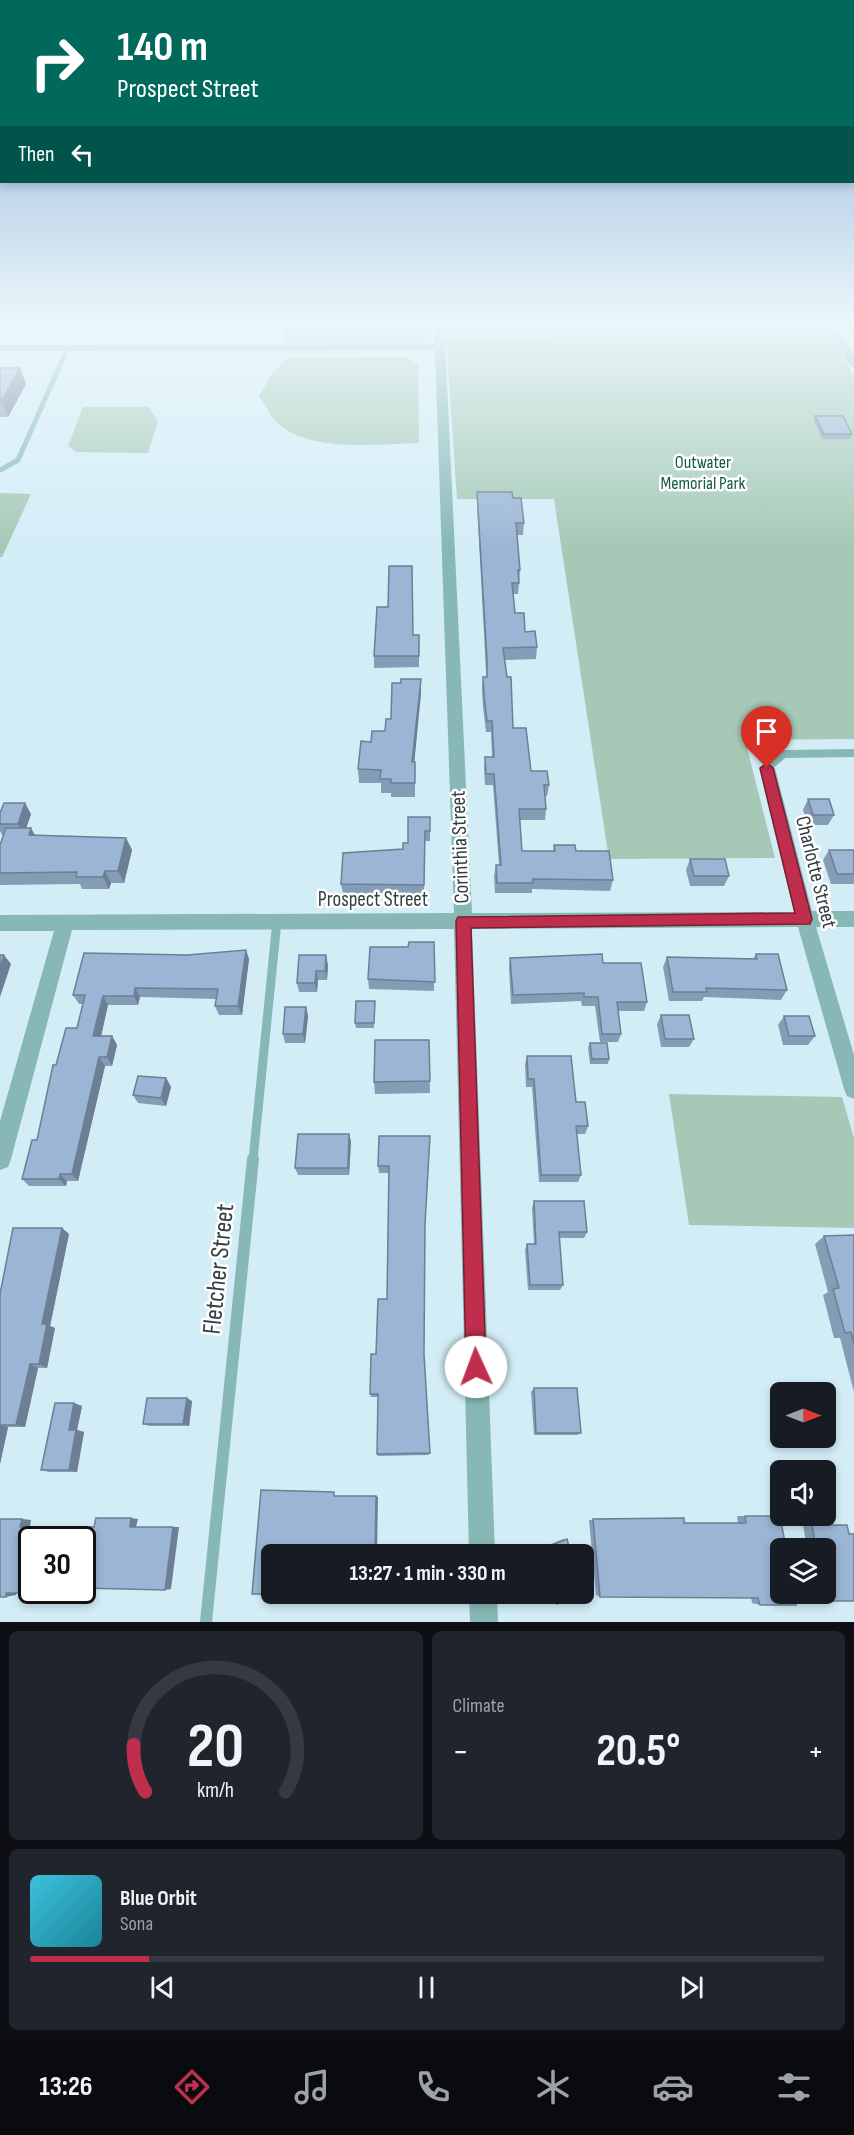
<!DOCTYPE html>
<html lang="en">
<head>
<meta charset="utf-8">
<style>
  body { margin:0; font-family:"Sofia Sans Condensed",sans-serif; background:#20242c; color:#f1f3f6; height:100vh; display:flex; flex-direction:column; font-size:22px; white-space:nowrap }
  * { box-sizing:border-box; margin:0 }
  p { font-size:20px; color:#9ea1a6 }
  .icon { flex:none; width:33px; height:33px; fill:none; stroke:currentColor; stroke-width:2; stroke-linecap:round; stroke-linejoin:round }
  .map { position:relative; height:1622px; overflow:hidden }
  .drawer { display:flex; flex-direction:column; gap:9px; padding:9px; background:#0d0f14; flex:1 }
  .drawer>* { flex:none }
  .banner { position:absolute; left:0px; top:0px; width:855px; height:183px; box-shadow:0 3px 9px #0003; background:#00695c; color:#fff; overflow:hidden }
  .needle { width:39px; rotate:90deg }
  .buttons { position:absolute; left:770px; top:1382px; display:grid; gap:12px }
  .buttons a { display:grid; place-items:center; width:66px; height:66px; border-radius:9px; background:#171b24; box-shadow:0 3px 9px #0003; font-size:30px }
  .speed { position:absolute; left:18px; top:1526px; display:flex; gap:12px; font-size:30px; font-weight:700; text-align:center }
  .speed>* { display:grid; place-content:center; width:78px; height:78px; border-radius:50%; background:#171b24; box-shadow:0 3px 9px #0003; line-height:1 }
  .speed .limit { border:3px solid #111; border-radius:9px; background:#fff; color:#111 }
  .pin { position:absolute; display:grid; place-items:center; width:51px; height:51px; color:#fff; margin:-62px -26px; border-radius:50% 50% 50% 0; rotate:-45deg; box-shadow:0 0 6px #0007 }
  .pin .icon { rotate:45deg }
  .me { position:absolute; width:66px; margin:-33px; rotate:358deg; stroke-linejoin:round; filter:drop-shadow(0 0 4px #0008) }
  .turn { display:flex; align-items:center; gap:21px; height:126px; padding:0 18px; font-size:27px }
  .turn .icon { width:78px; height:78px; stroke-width:2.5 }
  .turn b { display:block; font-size:42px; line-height:51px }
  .then { display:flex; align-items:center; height:57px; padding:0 18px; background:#0003; gap:12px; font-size:22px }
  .big { font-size:45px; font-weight:700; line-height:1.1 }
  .drawer .widget { flex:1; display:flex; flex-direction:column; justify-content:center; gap:9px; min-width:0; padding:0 21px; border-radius:9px; background:#20242c }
  .drawer .dial { align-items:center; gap:0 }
  .dial svg { height:156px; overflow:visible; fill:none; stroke:#363941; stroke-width:7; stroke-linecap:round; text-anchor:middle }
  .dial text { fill:#f1f3f6; stroke:none }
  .song { display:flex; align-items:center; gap:18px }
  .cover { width:72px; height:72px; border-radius:9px; background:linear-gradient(135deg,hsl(190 70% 55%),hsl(190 70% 35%)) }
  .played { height:6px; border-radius:3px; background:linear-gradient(90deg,#bf2e4c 15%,#363941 15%) }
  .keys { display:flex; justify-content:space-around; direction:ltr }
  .heat { display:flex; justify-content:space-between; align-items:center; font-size:33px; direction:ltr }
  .drawer .tiles { flex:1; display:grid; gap:9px; grid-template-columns:1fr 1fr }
  .widget:last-child { grid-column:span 2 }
  .trip { position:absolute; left:261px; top:1544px; width:333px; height:60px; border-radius:9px; background:#171b24; box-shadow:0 3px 9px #0003; font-weight:700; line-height:60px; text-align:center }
  .tab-bar { display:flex; height:96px; justify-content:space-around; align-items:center; background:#090b0e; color:#9ea1a6 }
  .tab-bar .icon { width:42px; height:42px }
  .tab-bar .on { color:#bf2e4c }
  .tab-bar b { font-size:27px; color:#f1f3f6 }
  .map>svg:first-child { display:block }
  .green { fill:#a5c9b6 }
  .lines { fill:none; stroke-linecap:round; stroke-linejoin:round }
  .service-far3 { stroke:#87b8b5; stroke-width:5 }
  .service-far2 { stroke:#87b8b5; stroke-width:8 }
  .service-far1 { stroke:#87b8b5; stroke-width:9 }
  .service { stroke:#87b8b5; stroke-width:12 }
  .minor { fill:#87b8b5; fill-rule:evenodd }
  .wall { fill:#859cb6 }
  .shaded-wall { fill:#6c7f94 }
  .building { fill:#9bb5d4; stroke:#6c7f94; stroke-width:1.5 }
  .route { fill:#bf2e4c; stroke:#7c1e31; stroke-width:1.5 }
  .labels { text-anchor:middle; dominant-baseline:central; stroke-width:5; stroke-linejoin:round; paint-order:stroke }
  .far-park-label { font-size:18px; fill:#145b3f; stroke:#fff }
  .street-label { font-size:21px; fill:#343f42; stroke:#fff }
  .near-street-label { font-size:26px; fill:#343f42; stroke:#fff }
</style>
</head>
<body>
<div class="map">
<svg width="854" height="1622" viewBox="0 0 854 1622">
  <rect width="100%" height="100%" fill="#d3edf7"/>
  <g class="green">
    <path d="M286,320H430L431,342L282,343Z"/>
    <path d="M445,320H823L854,376V739L745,740L775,858L609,859L554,499H457Z"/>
    <path d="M405,357L418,365L419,443C378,444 314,452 281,426C272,420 266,405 259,396L274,371L289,358Z"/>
    <path d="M83,407H148L158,421L148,453L76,452L68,446Z"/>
    <path d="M0,493L31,494L2,557H0Z"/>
    <path d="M669,1094L842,1097L854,1138V1228L689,1225Z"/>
  </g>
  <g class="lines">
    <g class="service-far3">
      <path d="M440,342L555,341"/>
      <path d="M0,470L18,460L68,347"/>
    </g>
    <path class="service-far2" d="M767,768L784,754L854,753"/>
    <path class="service-far1" d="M253,1160L277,921"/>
    <path class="service" d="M206,1622L253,1159"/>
    <g class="minor">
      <path d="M434,320H444L472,913L794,912L759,768L767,762L775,768L812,911H854V927H816L854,1055V1099L847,1096L844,1089L798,927L472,929L495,1554H469L454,929L72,930L11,1159L8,1167L0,1170V1121L54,931H0V915L454,913L435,350L0,351V345L435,344Z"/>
      <path d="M823,320H833L854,355V367L849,364Z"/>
      <path d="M841,320H851L854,325V335L851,334Z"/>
      <path d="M469,1593H497L498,1622H470Z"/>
    </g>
  </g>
  <g class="wall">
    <path d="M0,368L26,384L8,417H0Z"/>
    <path d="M815,416L852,434L850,439H822L814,421Z"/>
    <path d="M477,492L513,498L524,523L523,535H517L520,570L518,594H513L515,613L525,632L537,647L536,659L505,660L513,728L531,771L549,785L547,796H545L546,809L545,820H520L522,851H553L554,845L576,851L613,880L610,891L532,889V893H495L494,876L496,865H499L493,785H485L484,768L485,757H492L491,732H486L483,707L482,688L483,677H486V672L477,504Z"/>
    <path d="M413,635H419V667L374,668V656Z"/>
    <path d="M421,679V693L414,762H415V797H391V793H381V783H359L358,769L371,742L385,731L391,719L401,683Z"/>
    <path d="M808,799L834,815L828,825H808L803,810Z"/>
    <path d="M0,813L31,814L26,828L35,835L126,838L132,850L124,883H111L109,889H82L80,884L0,885V845L4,835H2L0,831Z"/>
    <path d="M430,817V841H425L424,894L343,893L341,884L403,849Z"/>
    <path d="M829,850H854V884H831L823,860Z"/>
    <path d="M690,859L729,876L724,886H690L686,870Z"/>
    <path d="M434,942V991L369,989L368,979L408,947Z"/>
    <path d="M246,950L249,959L242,1015H219L215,1006L216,999L140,997L138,1005H108L101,1036H112L117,1045L112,1066H105L78,1181H67L66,1186H29L22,1179L37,1140L56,1065L77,1028L83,1004H79L73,995L187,955Z"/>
    <path d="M756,954L787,990L781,1000L704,997L702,1001H669L663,967L667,957L753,959Z"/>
    <path d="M299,955L328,965L327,980H318L317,992H299L297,983Z"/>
    <path d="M510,958L603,963L647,1002L644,1011H618L621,1034L618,1042H600L595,1006H582L581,1001L511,1004L509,968Z"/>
    <path d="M375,1001L374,1028H356L355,1023Z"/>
    <path d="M306,1007L308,1016L305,1043H285L283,1034Z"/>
    <path d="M661,1015L694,1039L689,1047H661L657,1024Z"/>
    <path d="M784,1016L815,1036L808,1045H783L778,1025Z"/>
    <path d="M429,1040L430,1093L375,1094L374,1082Z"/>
    <path d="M590,1043L609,1059L608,1064H590L588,1048Z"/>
    <path d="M527,1056L576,1102L588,1126L585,1134H577L581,1175L578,1182H539L532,1087H526L525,1064Z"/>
    <path d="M166,1078L171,1087L166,1106L138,1103L133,1095Z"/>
    <path d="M379,1136L425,1230L424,1356L429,1455L378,1456L377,1454L378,1397H371L370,1394L376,1354L387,1299L389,1173H379L378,1166Z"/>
    <path d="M351,1141L349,1175H298L295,1168Z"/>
    <path d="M534,1201L587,1232L584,1238H559L563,1285L560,1290H528L525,1250L527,1244H534L532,1208Z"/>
    <path d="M62,1228L69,1234L50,1326L55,1328L47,1368H38L25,1427H8L0,1464V1294Z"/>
    <path d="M854,1235V1392L840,1338H834L823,1295L828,1292L815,1244L824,1236Z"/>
    <path d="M534,1388L581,1433L577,1435H534L531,1392Z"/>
    <path d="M192,1401L189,1426H149L143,1424Z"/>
    <path d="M82,1406L77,1430L84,1432L77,1472H49L41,1470Z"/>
    <path d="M737,1516H745L760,1605L752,1603L751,1597H600L596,1595L589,1520L684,1523H738Z"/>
    <path d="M803,1525H847L827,1601L817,1600L816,1593H825V1548H807Z"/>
    <path d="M563,1539H567L571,1554H540L539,1549Z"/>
    <path d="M551,1593H582L557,1604L554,1602Z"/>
  </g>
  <g class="shaded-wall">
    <path d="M20,368L26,384L8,417L2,400Z"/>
    <path d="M421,679V693L413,776L412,762Z"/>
    <path d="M25,803L31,814L24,835L18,824Z"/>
    <path d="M31,828L38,841L29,835Z"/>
    <path d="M126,838L132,850L124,883L118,871Z"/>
    <path d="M105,871L111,883L109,889L103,877Z"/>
    <path d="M246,950L249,959L242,1015L238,1006Z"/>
    <path d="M4,955L11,964L0,997V967Z"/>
    <path d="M326,955L328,965L327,980L325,971Z"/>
    <path d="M316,971L318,980L317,992L315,983Z"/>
    <path d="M135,988L140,997L138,1005L134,996Z"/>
    <path d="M103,996L108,1005L99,1045L93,1036Z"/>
    <path d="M306,1007L308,1016L305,1043L303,1034Z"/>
    <path d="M112,1036L117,1045L112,1066L107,1057Z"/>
    <path d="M99,1057L105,1066L78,1181L72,1174Z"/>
    <path d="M166,1078L171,1087L166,1106L161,1098Z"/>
    <path d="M349,1134L351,1141L349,1175L348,1168Z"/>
    <path d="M60,1174L67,1181L66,1186L59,1179Z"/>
    <path d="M62,1228L69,1234L50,1326L55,1328L47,1368L39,1364L42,1324Z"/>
    <path d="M30,1364L38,1368L25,1427L16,1425Z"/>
    <path d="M187,1398L192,1401L189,1426L183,1424Z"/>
    <path d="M74,1403L82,1406L77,1430L84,1432L77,1472L69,1470V1430Z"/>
    <path d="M0,1425L8,1427L0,1464Z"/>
    <path d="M376,1496L378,1497L377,1554H375Z"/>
    <path d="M131,1518L138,1519L136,1527H130Z"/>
    <path d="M22,1519L31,1520L30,1527H20Z"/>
    <path d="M173,1527H179L171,1589L165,1590Z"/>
    <path d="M66,1590H74V1592L65,1593Z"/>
    <path d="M16,1592V1595L6,1597V1593Z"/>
  </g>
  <g class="building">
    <path d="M0,368H20L2,400H0Z"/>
    <path d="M815,416H843L852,434H824Z"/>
    <path d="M477,492H512L513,498H521L524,523H516L520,570H518L519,583H512L515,613H524L525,632L535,631L537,647L503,648L507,677H511L513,728H526L531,771H547L549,785H544L546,809H519L522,851H555L554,845H575L576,851H609L613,880L533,879V883H497L496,865H501L494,774H486L485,757H494L492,721H487L484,695L483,677H487V660Z"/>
    <path d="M389,566H412L413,635H419V656H374L377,607H388Z"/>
    <path d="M401,679H421L412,762H415V783H391V779H380L381,770L358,769L361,741L371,742L372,731H385L386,719H391L392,683H401Z"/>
    <path d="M808,799H829L834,815H813Z"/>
    <path d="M4,803H25L18,824H0V813Z"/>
    <path d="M408,817H430V831H425L424,885L341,884L343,853L403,849V843H408Z"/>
    <path d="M6,828H31L29,835L126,838L118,871H105L103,877H76L77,872L0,873V845Z"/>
    <path d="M829,850H854V874H837Z"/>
    <path d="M690,859H725L729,876H694Z"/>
    <path d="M409,942H434L435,982L368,979L370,947H408Z"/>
    <path d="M246,950L238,1006H215L218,989L135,988L134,996H103L93,1036H112L107,1057H99L72,1174H60L59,1179H22L32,1140H37L53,1065H56L66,1028H77L85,995H73L84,953L187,955Z"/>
    <path d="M602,954L603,963H641L647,1002H617L621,1034H602L598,997H584V993L513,995L510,958Z"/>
    <path d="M756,954H778L787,990L706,988L707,992H673L667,957L757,959Z"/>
    <path d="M0,955H4L0,967Z"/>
    <path d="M299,955H326L325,971H316L315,983H297Z"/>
    <path d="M356,1001H375L374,1023H355Z"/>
    <path d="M285,1007H306L303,1034H283Z"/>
    <path d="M661,1015H689L694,1039H665Z"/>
    <path d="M784,1016H809L815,1036H789Z"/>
    <path d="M375,1040H429L430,1081L374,1082Z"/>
    <path d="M590,1043H607L609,1059H592Z"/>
    <path d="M527,1056H571L576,1102H585L588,1126H576L581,1175H541L534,1079H528Z"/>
    <path d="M138,1076L166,1078L161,1098L133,1095Z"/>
    <path d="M298,1134H349L348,1168H295Z"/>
    <path d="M379,1136H430L425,1224L424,1354L430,1453L377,1454L378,1394H370L371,1354H376L378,1299H387L389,1166H378Z"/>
    <path d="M534,1201H584L587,1232H559L563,1285H530L527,1244H536Z"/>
    <path d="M13,1228H62L42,1324H47L39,1364H30L16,1425H0V1294Z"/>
    <path d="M854,1235V1344L851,1332L845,1333L833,1289L839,1288L824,1236Z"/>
    <path d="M534,1388H577L581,1433H536Z"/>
    <path d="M147,1398H187L183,1424H143Z"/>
    <path d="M55,1403H74L69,1430H76L69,1470H41Z"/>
    <path d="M261,1490L334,1492V1496H376L375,1554H272V1593L374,1594H252Z"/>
    <path d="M745,1516H780L786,1548H780V1593H794L796,1605H760L758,1598L600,1597L593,1519L684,1518V1523H746Z"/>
    <path d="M96,1518H131L130,1527H173L165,1590L82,1588V1539H32V1590H66L65,1593H6V1597H0V1519H22L20,1527H94Z"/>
    <path d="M812,1525H847L849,1534H854V1601H827L825,1591V1548H816Z"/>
    <path d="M567,1539L571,1554H543L542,1549Z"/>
    <path d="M554,1593H582L583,1594L557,1604Z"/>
  </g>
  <linearGradient id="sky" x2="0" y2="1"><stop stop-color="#83a5d3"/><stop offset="0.59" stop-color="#ebf7fb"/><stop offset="1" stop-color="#ebf7fb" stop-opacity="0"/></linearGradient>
  <rect width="854" height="547" fill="url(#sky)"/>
  <path class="route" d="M767,763L773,768L812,919L810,924L471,928L486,1367L483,1374L476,1377L469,1374L466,1367L456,921L458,917L795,913L760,768Z"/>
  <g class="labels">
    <g class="far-park-label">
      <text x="703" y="462">Outwater<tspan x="703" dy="21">Memorial Park</tspan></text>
    </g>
    <g class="street-label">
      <text transform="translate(460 847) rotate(-92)">Corinthia Street</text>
      <text transform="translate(816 872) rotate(76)">Charlotte Street</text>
      <text x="373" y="899">Prospect Street</text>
    </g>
    <g class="near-street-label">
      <text transform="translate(219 1269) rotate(-84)">Fletcher Street</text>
    </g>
  </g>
</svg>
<div class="buttons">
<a><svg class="needle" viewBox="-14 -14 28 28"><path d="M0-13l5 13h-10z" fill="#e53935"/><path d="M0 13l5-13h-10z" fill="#9ea1a6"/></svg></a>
<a><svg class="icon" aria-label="sound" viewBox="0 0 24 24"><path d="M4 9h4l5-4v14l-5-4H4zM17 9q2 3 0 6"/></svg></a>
<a><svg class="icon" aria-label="layers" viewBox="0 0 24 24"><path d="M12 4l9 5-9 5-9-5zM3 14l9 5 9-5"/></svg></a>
</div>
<div class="speed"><div class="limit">30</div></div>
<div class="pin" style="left:767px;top:768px;background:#d93025"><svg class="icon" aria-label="arrive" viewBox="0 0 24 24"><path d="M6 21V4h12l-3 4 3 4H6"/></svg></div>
<svg class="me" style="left:476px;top:1367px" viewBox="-20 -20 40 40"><circle r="19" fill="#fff"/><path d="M0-13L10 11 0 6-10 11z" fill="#bf2e4c"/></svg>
<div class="trip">13:27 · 1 min · 330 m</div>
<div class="banner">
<div class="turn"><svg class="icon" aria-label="right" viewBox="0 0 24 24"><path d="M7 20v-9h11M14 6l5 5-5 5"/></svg><div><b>140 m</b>Prospect Street</div></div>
<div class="then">Then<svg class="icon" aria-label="left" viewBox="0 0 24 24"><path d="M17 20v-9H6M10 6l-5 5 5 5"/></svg></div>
</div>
</div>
<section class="drawer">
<div class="tiles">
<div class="widget dial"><svg viewBox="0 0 100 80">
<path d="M14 69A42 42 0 1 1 86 69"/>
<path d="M14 69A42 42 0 0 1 8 45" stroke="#bf2e4c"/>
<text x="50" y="56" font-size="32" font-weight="700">20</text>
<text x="50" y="72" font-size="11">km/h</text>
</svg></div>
<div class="widget"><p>Climate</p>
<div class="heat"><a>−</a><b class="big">20.5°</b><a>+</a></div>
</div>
<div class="widget">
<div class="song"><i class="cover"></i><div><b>Blue Orbit</b><p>Sona</p></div></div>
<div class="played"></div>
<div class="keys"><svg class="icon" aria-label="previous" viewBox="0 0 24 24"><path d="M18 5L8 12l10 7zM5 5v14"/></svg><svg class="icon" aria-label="pause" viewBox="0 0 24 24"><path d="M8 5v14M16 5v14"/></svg><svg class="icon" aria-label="next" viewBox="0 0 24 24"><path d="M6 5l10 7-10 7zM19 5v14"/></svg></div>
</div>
</div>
</section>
<nav class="tab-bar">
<b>13:26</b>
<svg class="icon on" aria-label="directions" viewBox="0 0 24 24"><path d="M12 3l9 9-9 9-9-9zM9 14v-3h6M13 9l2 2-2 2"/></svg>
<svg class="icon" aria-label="music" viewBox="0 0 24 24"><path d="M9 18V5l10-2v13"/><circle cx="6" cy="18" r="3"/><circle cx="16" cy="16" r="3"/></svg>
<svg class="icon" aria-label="phone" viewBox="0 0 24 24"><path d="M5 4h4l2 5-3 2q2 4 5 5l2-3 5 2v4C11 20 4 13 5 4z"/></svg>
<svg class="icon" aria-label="climate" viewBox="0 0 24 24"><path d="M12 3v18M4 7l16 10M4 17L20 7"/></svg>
<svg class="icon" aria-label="car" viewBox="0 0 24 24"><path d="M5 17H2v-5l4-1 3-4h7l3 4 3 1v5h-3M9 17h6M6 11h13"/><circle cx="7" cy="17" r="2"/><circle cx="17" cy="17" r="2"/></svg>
<svg class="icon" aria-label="filters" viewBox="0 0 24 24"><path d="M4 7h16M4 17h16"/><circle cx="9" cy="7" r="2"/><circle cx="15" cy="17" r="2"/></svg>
</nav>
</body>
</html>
